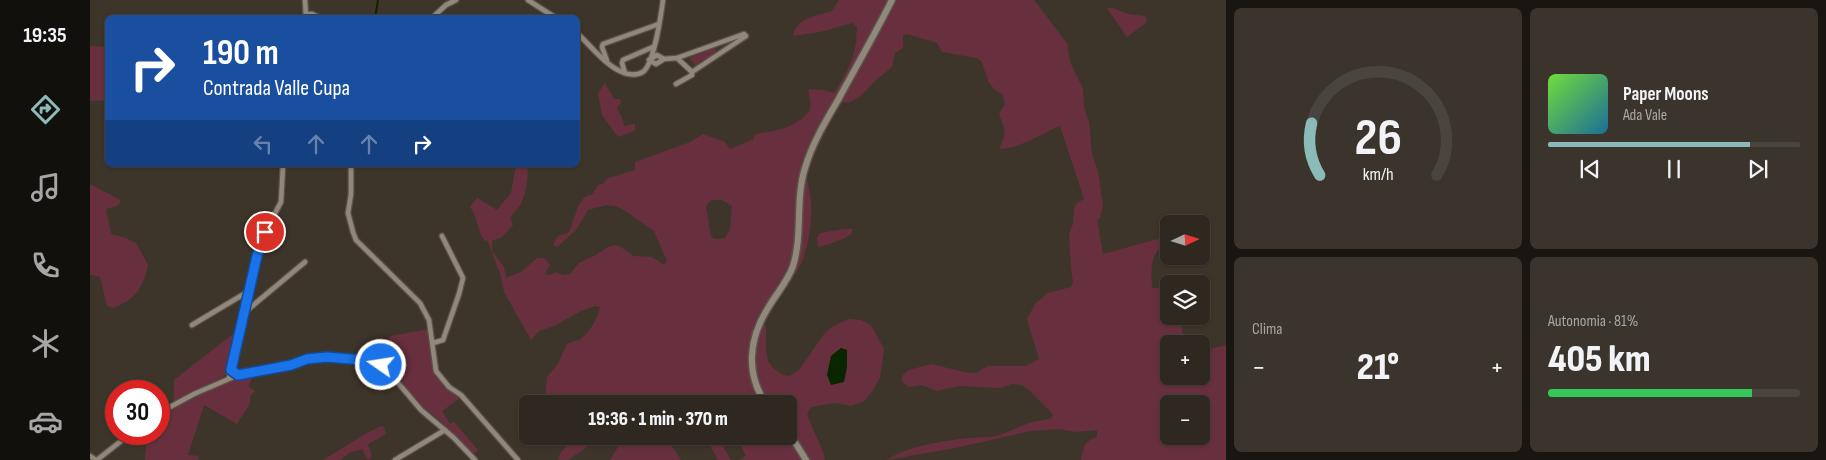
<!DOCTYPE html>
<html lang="it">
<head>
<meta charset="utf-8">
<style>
  body { margin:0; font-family:"Sofia Sans Condensed",sans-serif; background:#3a342d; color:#f1f3f6; height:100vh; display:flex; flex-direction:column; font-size:19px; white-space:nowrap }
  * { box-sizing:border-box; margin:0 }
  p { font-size:16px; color:#a7a6a5 }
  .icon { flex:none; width:28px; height:28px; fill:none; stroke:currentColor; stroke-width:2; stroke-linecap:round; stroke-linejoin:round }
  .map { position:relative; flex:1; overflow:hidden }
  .panel { display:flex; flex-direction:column; gap:8px; padding:8px; background:#191612; width:600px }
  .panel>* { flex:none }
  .guide { position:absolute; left:15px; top:15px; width:475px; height:152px; border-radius:8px; box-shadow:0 1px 4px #0004,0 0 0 1px #49443e; background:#1a4fa0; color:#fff; overflow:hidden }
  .needle { width:32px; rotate:86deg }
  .fabs { position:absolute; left:1070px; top:215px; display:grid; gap:10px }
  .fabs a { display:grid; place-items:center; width:50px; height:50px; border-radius:8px; background:#2e2820; box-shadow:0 1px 4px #0004,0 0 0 1px #49443e; font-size:25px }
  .speed { position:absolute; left:15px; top:380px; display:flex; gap:10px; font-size:25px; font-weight:700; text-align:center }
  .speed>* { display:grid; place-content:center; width:65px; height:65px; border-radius:50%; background:#2e2820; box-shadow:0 1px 4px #0004,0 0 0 1px #49443e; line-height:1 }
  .speed .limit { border:8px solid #d22; background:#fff; color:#111 }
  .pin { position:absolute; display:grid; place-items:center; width:42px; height:42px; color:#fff; margin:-21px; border:2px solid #fff; border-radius:50%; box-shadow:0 1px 5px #0007 }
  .me { position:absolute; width:55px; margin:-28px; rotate:283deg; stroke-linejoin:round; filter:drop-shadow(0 0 4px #0008) }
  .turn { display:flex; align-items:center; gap:18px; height:105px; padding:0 15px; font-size:22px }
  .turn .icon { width:65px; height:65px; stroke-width:2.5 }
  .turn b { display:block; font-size:35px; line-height:42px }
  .lanes { display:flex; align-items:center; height:48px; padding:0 15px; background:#0003; justify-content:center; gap:25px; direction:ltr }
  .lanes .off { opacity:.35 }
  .big { font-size:38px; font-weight:800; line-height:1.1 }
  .panel .card { flex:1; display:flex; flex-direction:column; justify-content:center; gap:8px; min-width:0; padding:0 18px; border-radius:8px; background:#3a342d }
  .panel .dial { align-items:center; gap:0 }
  .dial svg { height:130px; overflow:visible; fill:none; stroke:#49443e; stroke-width:7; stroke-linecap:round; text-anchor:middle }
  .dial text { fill:#f1f3f6; stroke:none }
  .song { display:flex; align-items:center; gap:15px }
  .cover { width:60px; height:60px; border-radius:8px; background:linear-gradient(135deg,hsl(100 70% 55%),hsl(200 70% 35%)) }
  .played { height:5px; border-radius:2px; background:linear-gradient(90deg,#8bbbb9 80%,#49443e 80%) }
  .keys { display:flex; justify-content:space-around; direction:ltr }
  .heat { display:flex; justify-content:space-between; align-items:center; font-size:28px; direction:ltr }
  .charge { height:8px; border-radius:4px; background:linear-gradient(90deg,#34c759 81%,#49443e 0) }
  .panel .tiles { flex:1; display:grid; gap:8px; grid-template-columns:repeat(2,1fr) }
  .trip { position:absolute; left:429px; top:395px; width:278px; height:50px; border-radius:8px; background:#2e2820; box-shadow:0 1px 4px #0004,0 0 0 1px #49443e; font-weight:800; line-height:50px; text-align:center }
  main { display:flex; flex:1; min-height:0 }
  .menu { display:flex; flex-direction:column; width:90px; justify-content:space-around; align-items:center; background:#12100d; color:#a7a6a5 }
  .menu .icon { width:35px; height:35px }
  .menu .on { color:#8bbbb9 }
  .menu b { font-size:22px; color:#f1f3f6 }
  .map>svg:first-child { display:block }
  .green { fill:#68303e; fill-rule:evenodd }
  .water { fill:#092600 }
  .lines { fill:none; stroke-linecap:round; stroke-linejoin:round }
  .stream { stroke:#092600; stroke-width:2 }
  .street-casing { stroke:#5b534a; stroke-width:7 }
  .secondary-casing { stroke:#5b534a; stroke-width:9 }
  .street { stroke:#92877b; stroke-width:4.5 }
  .secondary { stroke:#92877b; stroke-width:6 }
  .route-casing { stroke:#114b97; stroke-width:12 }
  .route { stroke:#1a73e8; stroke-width:9 }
</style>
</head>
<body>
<main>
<nav class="menu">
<b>19:35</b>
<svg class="icon on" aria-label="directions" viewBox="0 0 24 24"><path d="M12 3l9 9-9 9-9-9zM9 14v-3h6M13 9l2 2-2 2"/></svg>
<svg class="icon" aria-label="music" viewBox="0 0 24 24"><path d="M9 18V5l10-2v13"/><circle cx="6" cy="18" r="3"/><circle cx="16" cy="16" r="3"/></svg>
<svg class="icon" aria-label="phone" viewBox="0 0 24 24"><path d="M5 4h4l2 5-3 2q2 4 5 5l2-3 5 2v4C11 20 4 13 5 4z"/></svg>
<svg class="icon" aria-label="climate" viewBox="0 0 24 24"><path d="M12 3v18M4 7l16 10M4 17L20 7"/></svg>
<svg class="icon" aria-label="car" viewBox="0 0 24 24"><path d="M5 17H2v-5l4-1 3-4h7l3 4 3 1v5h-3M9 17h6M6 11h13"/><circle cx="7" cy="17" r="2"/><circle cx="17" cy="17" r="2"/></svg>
</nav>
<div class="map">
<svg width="1136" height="460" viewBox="0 0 1136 460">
  <rect width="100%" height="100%" fill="#3e352a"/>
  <g class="green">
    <path d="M749,0H944L977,43L980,62L993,89L994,107L999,122L1002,153L1008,172L1013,206L1010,218L1007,220L1013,254L1079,236V240C1059,255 1061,265 1062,288L1075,287L1076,290H1079V316H1089L1095,344H1079V376H1111V351L1136,345V460H991C994,447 993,442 1007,437V430L985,432L970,429L941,431L865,448L797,460C814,447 857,440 879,438C888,437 897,438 906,436C918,433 928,427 939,423C946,421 954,421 962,418L963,414L941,392L932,385L922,384L911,388L869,386L847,391L832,385L819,387L812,382V376L819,370L841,364L879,373H886L898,366H936L949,359L937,319L945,304L958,293L981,287L983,282L981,268L979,234L983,224L984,208L987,203L994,199L970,126C950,134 931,148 910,149C910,145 913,141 914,137C916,128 912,122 909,114L915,104L913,95L904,89L898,81L892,62L887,58L852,52L847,43L817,34L813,35V48L805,53L802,67L785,81L771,96L758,103L752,102L740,105L722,138L711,164C716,176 720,188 721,201C723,219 717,268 700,278C697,280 693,281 689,282L670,318L676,327V350L678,361L683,368L693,375L700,376L709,370L734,334L742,327L758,319L771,320L781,325L794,349L790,377L782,392L774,401L761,406L745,403L721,407L717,413C721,429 732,444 735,460H649L656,456L646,436H698V404H456L455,398L457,377L468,364L477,344C481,342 485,341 489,340C498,335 509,317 510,307L505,306L491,311L464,326L449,331L441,340L414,292L411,277L398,241L394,240C387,230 388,217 380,207L387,198L407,210L421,193L426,165H437C439,176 436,195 430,205C427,210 423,213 420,218L423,225L412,237L402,241V251L414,267L416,278L431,272L447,258H454L460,265L455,274L460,275L466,272L473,275L480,274L489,263L504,256L518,247L524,245L531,247L543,256L562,257L574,265L577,261L564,231L534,210L525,206L516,205L498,210L486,230L467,247L464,246V243L468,236L479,232C485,221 487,195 502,195L508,185L513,184L518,178L545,170V162L600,142L613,134L635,142L640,149L664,139V136C670,132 676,133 683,131C695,129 716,121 720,108C722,102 718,95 719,89L734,90L744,93C753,80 762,63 765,48C767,41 766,34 767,27L762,23L730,32L703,36C707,17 727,16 742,11ZM621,200H632L642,206L640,229L635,238L627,239L621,237L616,206ZM751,348L757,350L756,374L737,375L741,356ZM1079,404H1111V436H1079Z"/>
    <path d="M1017,8H1023L1038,14L1055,16L1057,22L1037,37Z"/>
    <path d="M0,46L17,47V100L0,101Z"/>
    <path d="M625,48L627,52L605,65L599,58Z"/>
    <path d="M515,83L524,99H530L531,103L527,108L533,120L534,126L545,124V130L540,133L528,137L512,115L508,93Z"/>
    <path d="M0,184L30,200V203L27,206L16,209L21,234L36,238L46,243L58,265C53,288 45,300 23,308L17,306L10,277L2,275L0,276Z"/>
    <path d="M754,229H763C761,233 762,234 758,236C755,239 732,247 728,247L727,238L730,233Z"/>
    <path d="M339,329C343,361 340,378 371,397L352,411L360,424L364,422L388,450L384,454L346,417L333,407L295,364L286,358L276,355L301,336Z"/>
    <path d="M147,331L137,373L133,377L84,401V380Z"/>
    <path d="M165,373L158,386L165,391L161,395L159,405L147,424L114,405L98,455L109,456L108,460H55L57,434H69V417C99,397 130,382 165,373Z"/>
    <path d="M291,426L294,427L296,434L278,444L282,457L278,460L272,449L259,453L250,460H233L277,433Z"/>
    <path d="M485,436H513L478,460H468L470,454Z"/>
    <path d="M526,436H575L591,460H520L531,442Z"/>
    <path d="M615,436H627L641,460H628Z"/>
  </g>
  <path class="water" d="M751,348L757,350V367L754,382L741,385L737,375L741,356Z"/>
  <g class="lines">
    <path class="stream" d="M285,18L288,0"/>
    <defs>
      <g id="street">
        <path d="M215,0L216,18"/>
        <path d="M438,0L466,18"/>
        <path d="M216,14H222L230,18"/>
        <path d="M342,18L356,5L366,0"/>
        <path d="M488,34C501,46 515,65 532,72C538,75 548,76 554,71C564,62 571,15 573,0"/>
        <path d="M574,59L567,55L559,60L566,64L574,59L587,58L654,34L656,36L602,72L587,58"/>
        <path d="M517,61L512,47L513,44L569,24"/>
        <path d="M535,73L532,63L533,60L563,47"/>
        <path d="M586,84L602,75V72"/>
        <path d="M261,165V194L258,213L263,232L266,240L330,303L339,320L346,371L359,387L371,395L428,460"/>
        <path d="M155,312L215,262"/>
        <path d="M102,325L159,291"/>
        <path d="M343,343L353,340L369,294L373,278L352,236"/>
        <path d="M139,378L167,256L175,232L191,202L193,165"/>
        <path d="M69,413L104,394L148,375L201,365L228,357L272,360L283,361L298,371L331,410L364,438L385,460"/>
        <path d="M0,456L6,460"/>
        <path d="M7,460L40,434"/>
        <path d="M305,460L355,430"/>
      </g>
      <g id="secondary">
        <path d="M676,404C655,373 659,338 678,308C686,294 698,281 703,266C713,234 705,200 715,168C722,144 735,122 748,100C766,67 785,34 802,0"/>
        <path d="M698,431L716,460"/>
      </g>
    </defs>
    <use href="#street" class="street-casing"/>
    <use href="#secondary" class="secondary-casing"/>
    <use href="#street" class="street"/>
    <use href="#secondary" class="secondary"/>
  </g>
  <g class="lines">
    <defs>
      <path id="route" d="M175,232L167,256L141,370L148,375L201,365L217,359L237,357L283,361L291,365"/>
    </defs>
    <use href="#route" class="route-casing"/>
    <use href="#route" class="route"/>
  </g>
</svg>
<div class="fabs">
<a><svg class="needle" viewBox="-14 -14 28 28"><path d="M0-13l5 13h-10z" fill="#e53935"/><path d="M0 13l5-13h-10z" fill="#a7a6a5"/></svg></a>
<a><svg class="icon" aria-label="layers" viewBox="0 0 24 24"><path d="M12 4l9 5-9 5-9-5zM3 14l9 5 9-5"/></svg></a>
<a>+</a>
<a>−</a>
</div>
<div class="speed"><div class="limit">30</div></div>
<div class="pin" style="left:175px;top:232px;background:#d93025"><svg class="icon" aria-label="arrive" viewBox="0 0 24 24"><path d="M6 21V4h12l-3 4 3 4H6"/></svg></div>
<svg class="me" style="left:291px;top:365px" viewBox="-20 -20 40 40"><circle r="17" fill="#1a73e8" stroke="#fff" stroke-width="3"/><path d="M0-11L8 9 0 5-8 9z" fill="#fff"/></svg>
<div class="trip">19:36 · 1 min · 370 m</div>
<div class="guide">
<div class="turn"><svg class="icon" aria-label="right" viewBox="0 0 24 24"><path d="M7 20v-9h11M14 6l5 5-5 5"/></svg><div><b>190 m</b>Contrada Valle Cupa</div></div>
<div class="lanes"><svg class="icon off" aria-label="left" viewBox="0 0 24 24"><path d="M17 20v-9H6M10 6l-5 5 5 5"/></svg><svg class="icon off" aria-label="ahead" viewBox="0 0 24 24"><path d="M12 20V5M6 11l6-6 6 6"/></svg><svg class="icon off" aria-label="ahead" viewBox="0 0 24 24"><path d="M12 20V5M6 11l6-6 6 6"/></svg><svg class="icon" aria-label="right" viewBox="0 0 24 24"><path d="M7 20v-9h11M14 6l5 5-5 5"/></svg></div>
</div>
</div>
<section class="panel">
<div class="tiles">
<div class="card dial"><svg viewBox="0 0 100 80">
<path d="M14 69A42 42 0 1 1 86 69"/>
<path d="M14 69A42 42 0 0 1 9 37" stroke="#8bbbb9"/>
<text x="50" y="56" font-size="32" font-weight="700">26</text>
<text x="50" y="72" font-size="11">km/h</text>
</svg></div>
<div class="card">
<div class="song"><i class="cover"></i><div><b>Paper Moons</b><p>Ada Vale</p></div></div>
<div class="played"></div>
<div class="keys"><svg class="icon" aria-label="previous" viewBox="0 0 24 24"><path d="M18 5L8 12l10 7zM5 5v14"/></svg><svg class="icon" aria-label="pause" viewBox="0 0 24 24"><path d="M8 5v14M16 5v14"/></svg><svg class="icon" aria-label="next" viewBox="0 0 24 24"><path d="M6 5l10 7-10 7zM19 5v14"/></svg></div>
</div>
<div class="card"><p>Clima</p>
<div class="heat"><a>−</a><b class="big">21°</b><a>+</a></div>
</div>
<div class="card"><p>Autonomia · 81%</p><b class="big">405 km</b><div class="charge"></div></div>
</div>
</section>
</main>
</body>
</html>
